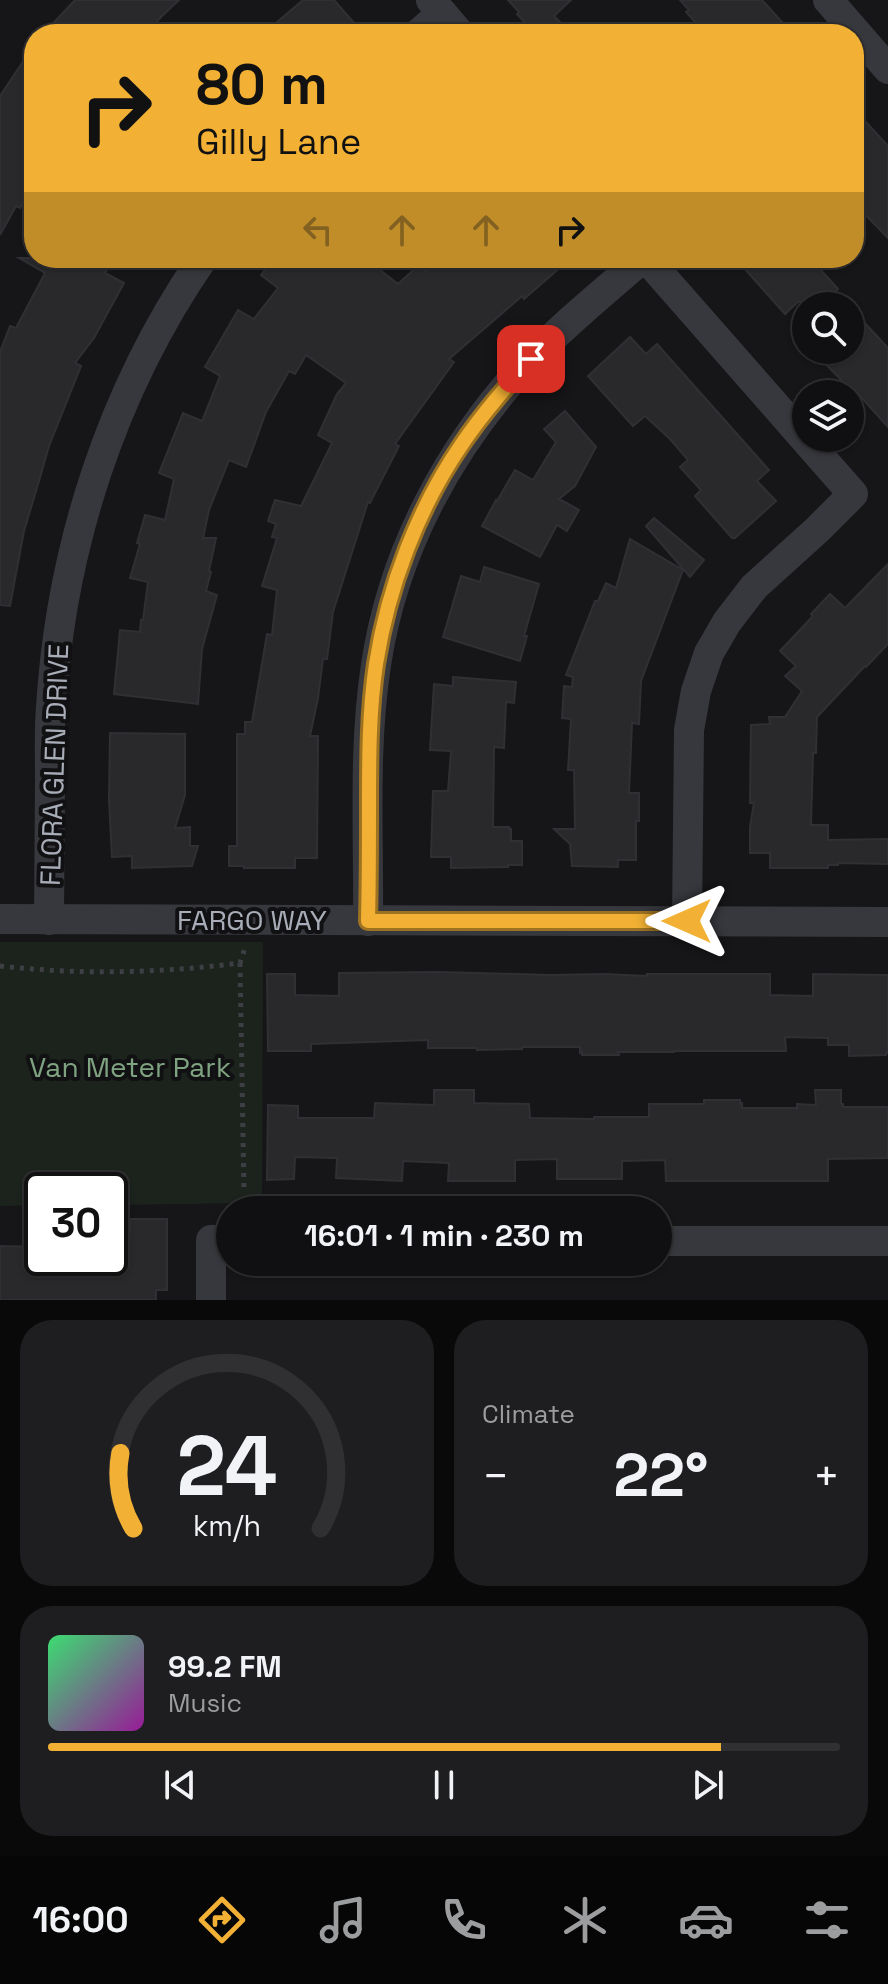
<!DOCTYPE html>
<html lang="en">
<head>
<meta charset="utf-8">
<style>
  body { margin:0; font-family:"Space Grotesk",sans-serif; background:#1e1e20; color:#f1f3f6; height:100vh; display:flex; flex-direction:column; font-size:30px; white-space:nowrap }
  * { box-sizing:border-box; margin:0 }
  p { font-size:26px; color:#9c9d9f }
  .icon { flex:none; width:44px; height:44px; fill:none; stroke:currentColor; stroke-width:2; stroke-linecap:round; stroke-linejoin:round }
  .map { position:relative; height:1300px; overflow:hidden }
  .details { display:flex; flex-direction:column; gap:20px; padding:20px; background:#09090a; flex:1 }
  .details>* { flex:none }
  .guide { position:absolute; left:24px; top:24px; width:840px; height:244px; border-radius:32px; box-shadow:0 2px 6px #0004,0 0 0 2px #303032; background:#f2b134; color:#111; overflow:hidden }
  .tools { position:absolute; left:792px; top:292px; display:grid; gap:16px }
  .tools a { display:grid; place-items:center; width:72px; height:72px; border-radius:50%; background:#101012; box-shadow:0 2px 6px #0004,0 0 0 2px #303032; font-size:40px }
  .speed { position:absolute; left:24px; top:1172px; display:flex; gap:16px; font-size:40px; font-weight:700; text-align:center }
  .speed>* { display:grid; place-content:center; width:104px; height:104px; border-radius:50%; background:#101012; box-shadow:0 2px 6px #0004,0 0 0 2px #303032; line-height:1 }
  .speed .limit { border:4px solid #111; border-radius:12px; background:#fff; color:#111 }
  .pin { position:absolute; display:grid; place-items:center; width:68px; height:68px; color:#fff; margin:-34px; border-radius:16px; box-shadow:0 4px 12px #0006 }
  .me { position:absolute; width:88px; margin:-44px; rotate:270deg; stroke-linejoin:round; filter:drop-shadow(0 0 6px #0008) }
  .turn { display:flex; align-items:center; gap:28px; height:168px; padding:0 40px; font-size:36px }
  .turn .icon { width:104px; height:104px; stroke-width:2.5 }
  .turn b { display:block; font-size:56px; line-height:68px }
  .lanes { display:flex; align-items:center; height:76px; padding:0 40px; background:#0003; justify-content:center; gap:40px; direction:ltr }
  .lanes .off { opacity:.35 }
  .big { font-size:60px; font-weight:800; line-height:1.1 }
  .details .widget { flex:1; display:flex; flex-direction:column; justify-content:center; gap:12px; min-width:0; padding:0 28px; border-radius:32px; background:#1e1e20 }
  .details .dial { align-items:center; gap:0 }
  .dial svg { height:208px; overflow:visible; fill:none; stroke:#303032; stroke-width:7; stroke-linecap:round; text-anchor:middle }
  .dial text { fill:#f1f3f6; stroke:none }
  .song { display:flex; align-items:center; gap:24px }
  .cover { width:96px; height:96px; border-radius:12px; background:linear-gradient(135deg,hsl(140 70% 55%),hsl(300 70% 35%)) }
  .played { height:8px; border-radius:4px; background:linear-gradient(90deg,#f2b134 85%,#303032 85%) }
  .keys { display:flex; justify-content:space-around; direction:ltr }
  .heat { display:flex; justify-content:space-between; align-items:center; font-size:44px; direction:ltr }
  .details .tiles { flex:1; display:grid; gap:20px; grid-template-columns:1fr 1fr }
  .widget:last-child { grid-column:span 2 }
  .trip { position:absolute; left:216px; top:1196px; width:456px; height:80px; border-radius:40px; background:#101012; box-shadow:0 2px 6px #0004,0 0 0 2px #303032; font-weight:800; line-height:80px; text-align:center }
  .tabs { display:flex; height:128px; justify-content:space-around; align-items:center; background:#060607; color:#9c9d9f }
  .tabs .icon { width:56px; height:56px }
  .tabs .active { color:#f2b134 }
  .tabs b { font-size:36px; color:#f1f3f6 }
  .map>svg:first-child { display:block }
  .green { fill:#1c231d }
  .building { fill:#29292c; stroke:#303034; stroke-width:2 }
  .lines { fill:none; stroke-linecap:round; stroke-linejoin:round }
  .path { stroke:#3d3f44; stroke-width:5; stroke-dasharray:4 6; stroke-linecap:butt }
  .minor { stroke:#37383d; stroke-width:30 }
  .route-casing { stroke:#9d7322; stroke-width:20 }
  .route { stroke:#f2b134; stroke-width:14 }
  .labels { text-anchor:middle; dominant-baseline:central; stroke-width:8; stroke-linejoin:round; paint-order:stroke }
  .street-label { font-size:28px; fill:#a8adb8; stroke:#111113 }
  .park-label { font-size:28px; fill:#7fa381; stroke:#111113 }
</style>
</head>
<body>
<div class="map">
<svg width="888" height="1300" viewBox="0 0 888 1300">
  <rect width="100%" height="100%" fill="#161618"/>
  <path class="green" d="M0,942H263L262,1203L110,1205V1190H42V1205L0,1206Z"/>
  <g class="building">
    <path d="M75,0H179L161,17L146,34H43Z"/>
    <path d="M303,0H334L354,23L341,34H263Z"/>
    <path d="M508,0H571L554,16L572,34H535L517,14L519,12Z"/>
    <path d="M680,0H762L793,34H706L686,12L689,10Z"/>
    <path d="M34,45V184L20,208L16,206L0,235V96Z"/>
    <path d="M854,109L888,146V238L854,203Z"/>
    <path d="M19,258H114L105,273L124,283L94,338L75,363L81,366L49,446L39,481L24,531L10,606L0,605V352L10,326L16,328L45,273Z"/>
    <path d="M274,258H365L398,284L420,264L426,272L436,262L439,265L448,258H571L524,299L522,296L449,359L454,362L395,444L399,446L370,503L368,502L333,612L327,659H323L318,698L310,736H318L317,858H295V868H244V866H229V846H237V734H245V722H252L267,634L272,635L277,590L262,586L277,538L272,537L276,524L268,521L275,500L301,506L332,443L318,435L337,394L346,383L306,355L295,374L289,371L266,412L246,467L229,460L209,510L203,538H216L209,571L211,572L206,591L217,595L202,649L198,704L114,694L120,630L140,632L141,620H143L148,582L130,578L140,544L137,543L145,515L165,520L174,479L159,473L183,413L202,421L220,376L205,367L238,310L254,319L278,288L261,275Z"/>
    <path d="M735,258H810L838,289L835,292L849,306H804L799,301L785,314Z"/>
    <path d="M850,307L888,348V427L851,386L849,388L812,350H850Z"/>
    <path d="M630,337L646,354L657,344L769,470L757,481L776,501L735,538H732L695,496L701,490L680,467L688,460L670,439L645,416L633,426L588,376Z"/>
    <path d="M565,411L596,447L575,486L559,499L579,510L567,531L557,525L540,557L482,526L496,500L497,501L515,470L533,480L556,442L544,429Z"/>
    <path d="M654,518L704,560L690,577L646,526Z"/>
    <path d="M630,539L683,570L641,681L639,724L632,723L629,793H639V821H636V860H618V867L572,866L570,844L554,829H575L574,770H568L571,719L562,718L564,686L572,687L573,677L566,675L595,601H598L606,583L616,588Z"/>
    <path d="M888,564V644L866,667L865,666L817,717L816,753H813L811,825H828V840L888,839V864L838,863V865H828V868H770V853H750V827L754,803H750L751,725L770,724L769,717H785L802,691L785,676L796,666L780,651L813,616L811,614L830,594L845,608Z"/>
    <path d="M484,567L539,584L524,636H527L520,661L443,637L461,576L480,582Z"/>
    <path d="M453,677L516,682L514,703L506,702L504,748L494,747L493,827H509V829H511V841H522V865H508V867L451,868V857H431L433,791H448L451,751L430,750L434,684L453,686Z"/>
    <path d="M110,733L185,734V795L175,828L190,827V846H198L192,866L132,868V856L112,857L109,800Z"/>
    <path d="M439,972L550,975L604,974L647,976V974H770V995L813,996V974L888,975V1053H886V1055L849,1056V1045H828V1038L785,1037L786,1051H674V1052H618L619,1055H582V1052L580,1053V1047H522V1049L477,1050V1048H428V1040L311,1044V1051H268L267,974H295V995L339,996V973Z"/>
    <path d="M434,1090H474V1103L529,1104L530,1118L594,1119V1117H649V1104H704V1100H740V1103H742V1108H797V1104L816,1105L815,1090H841V1104H843V1107H888V1158L828,1159V1181H666L665,1160L622,1161V1179H557V1159L515,1160V1181H448L449,1163L403,1161L402,1181L336,1178L337,1158L295,1157L294,1179L267,1180L268,1105L298,1106V1118H374L375,1103L434,1105Z"/>
    <path d="M130,1219H167V1290H156V1300H0V1246L42,1247V1258H110V1232H130Z"/>
  </g>
  <g class="lines">
    <g class="path">
      <path d="M240,963L244,1193"/>
      <path d="M0,966C80,975 161,973 240,963L246,945"/>
    </g>
    <g class="minor">
      <path d="M431,0L460,34"/>
      <path d="M828,0L888,69"/>
      <path d="M418,34L442,13"/>
      <path d="M646,258L853,494L817,530L754,587L727,622L709,653L696,691L689,730L687,921"/>
      <path d="M0,919L888,922"/>
      <path d="M49,920C49,873 50,827 50,780C50,756 49,731 51,707C61,547 112,390 203,258"/>
      <path d="M368,921C369,836 363,749 376,665C393,550 451,444 530,360C565,323 605,291 643,258"/>
      <path d="M658,1241H888"/>
      <path d="M211,1300V1240H230"/>
    </g>
  </g>
  <g class="lines">
    <defs>
      <path id="route" d="M531,359C507,386 483,413 462,444C418,508 388,587 376,664C369,711 369,758 369,804C369,843 369,882 368,921H687"/>
    </defs>
    <use href="#route" class="route-casing"/>
    <use href="#route" class="route"/>
  </g>
  <g class="labels">
    <g class="street-label">
      <text transform="translate(54 765) rotate(-88)">FLORA GLEN DRIVE</text>
      <text x="252" y="920">FARGO WAY</text>
    </g>
    <g class="park-label">
      <text x="130" y="1067">Van Meter Park</text>
    </g>
  </g>
</svg>
<div class="tools">
<a><svg class="icon" aria-label="search" viewBox="0 0 24 24"><circle cx="10" cy="10" r="6"/><path d="M15 15l6 6"/></svg></a>
<a><svg class="icon" aria-label="layers" viewBox="0 0 24 24"><path d="M12 4l9 5-9 5-9-5zM3 14l9 5 9-5"/></svg></a>
</div>
<div class="speed"><div class="limit">30</div></div>
<div class="pin" style="left:531px;top:359px;background:#d93025"><svg class="icon" aria-label="arrive" viewBox="0 0 24 24"><path d="M6 21V4h12l-3 4 3 4H6"/></svg></div>
<svg class="me" style="left:687px;top:921px" viewBox="-20 -20 40 40"><path d="M0-17L14 15 0 8-14 15z" fill="#f2b134" stroke="#fff" stroke-width="4"/></svg>
<div class="trip">16:01 · 1 min · 230 m</div>
<div class="guide">
<div class="turn"><svg class="icon" aria-label="right" viewBox="0 0 24 24"><path d="M7 20v-9h11M14 6l5 5-5 5"/></svg><div><b>80 m</b>Gilly Lane</div></div>
<div class="lanes"><svg class="icon off" aria-label="left" viewBox="0 0 24 24"><path d="M17 20v-9H6M10 6l-5 5 5 5"/></svg><svg class="icon off" aria-label="ahead" viewBox="0 0 24 24"><path d="M12 20V5M6 11l6-6 6 6"/></svg><svg class="icon off" aria-label="ahead" viewBox="0 0 24 24"><path d="M12 20V5M6 11l6-6 6 6"/></svg><svg class="icon" aria-label="right" viewBox="0 0 24 24"><path d="M7 20v-9h11M14 6l5 5-5 5"/></svg></div>
</div>
</div>
<section class="details">
<div class="tiles">
<div class="widget dial"><svg viewBox="0 0 100 80">
<path d="M14 69A42 42 0 1 1 86 69"/>
<path d="M14 69A42 42 0 0 1 9 40" stroke="#f2b134"/>
<text x="50" y="56" font-size="32" font-weight="700">24</text>
<text x="50" y="72" font-size="11">km/h</text>
</svg></div>
<div class="widget"><p>Climate</p>
<div class="heat"><a>−</a><b class="big">22°</b><a>+</a></div>
</div>
<div class="widget">
<div class="song"><i class="cover"></i><div><b>99.2 FM</b><p>Music</p></div></div>
<div class="played"></div>
<div class="keys"><svg class="icon" aria-label="previous" viewBox="0 0 24 24"><path d="M18 5L8 12l10 7zM5 5v14"/></svg><svg class="icon" aria-label="pause" viewBox="0 0 24 24"><path d="M8 5v14M16 5v14"/></svg><svg class="icon" aria-label="next" viewBox="0 0 24 24"><path d="M6 5l10 7-10 7zM19 5v14"/></svg></div>
</div>
</div>
</section>
<nav class="tabs">
<b>16:00</b>
<svg class="icon active" aria-label="directions" viewBox="0 0 24 24"><path d="M12 3l9 9-9 9-9-9zM9 14v-3h6M13 9l2 2-2 2"/></svg>
<svg class="icon" aria-label="music" viewBox="0 0 24 24"><path d="M9 18V5l10-2v13"/><circle cx="6" cy="18" r="3"/><circle cx="16" cy="16" r="3"/></svg>
<svg class="icon" aria-label="phone" viewBox="0 0 24 24"><path d="M5 4h4l2 5-3 2q2 4 5 5l2-3 5 2v4C11 20 4 13 5 4z"/></svg>
<svg class="icon" aria-label="climate" viewBox="0 0 24 24"><path d="M12 3v18M4 7l16 10M4 17L20 7"/></svg>
<svg class="icon" aria-label="car" viewBox="0 0 24 24"><path d="M5 17H2v-5l4-1 3-4h7l3 4 3 1v5h-3M9 17h6M6 11h13"/><circle cx="7" cy="17" r="2"/><circle cx="17" cy="17" r="2"/></svg>
<svg class="icon" aria-label="filters" viewBox="0 0 24 24"><path d="M4 7h16M4 17h16"/><circle cx="9" cy="7" r="2"/><circle cx="15" cy="17" r="2"/></svg>
</nav>
</body>
</html>
